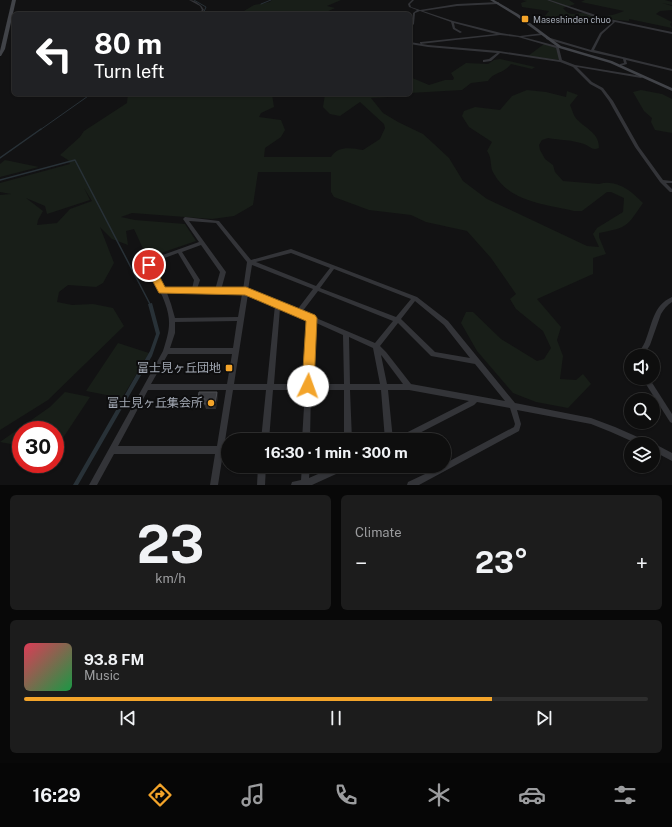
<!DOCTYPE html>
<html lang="en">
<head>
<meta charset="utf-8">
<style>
  body { margin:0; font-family:"Public Sans","Noto Sans JP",sans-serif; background:#1c1c1c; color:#f1f3f6; height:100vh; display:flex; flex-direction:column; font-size:15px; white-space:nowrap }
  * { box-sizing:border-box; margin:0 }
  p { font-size:13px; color:#9b9c9e }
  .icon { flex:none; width:22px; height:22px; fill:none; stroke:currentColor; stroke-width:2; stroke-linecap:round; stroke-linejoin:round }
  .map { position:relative; height:485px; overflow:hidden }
  .panel { display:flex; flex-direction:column; gap:10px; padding:10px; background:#080808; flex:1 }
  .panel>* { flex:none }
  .banner { position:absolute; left:12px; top:12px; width:400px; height:84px; border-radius:6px; box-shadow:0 1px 3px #0004,0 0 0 1px #2e2e2e; background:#202124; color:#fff; overflow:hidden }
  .buttons { position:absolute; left:624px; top:349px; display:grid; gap:8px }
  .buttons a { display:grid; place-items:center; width:36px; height:36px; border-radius:50%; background:#0e0e0e; box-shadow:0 1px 3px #0004,0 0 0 1px #2e2e2e; font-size:20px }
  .speed { position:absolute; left:12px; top:421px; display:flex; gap:8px; font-size:20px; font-weight:700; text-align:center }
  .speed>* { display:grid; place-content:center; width:52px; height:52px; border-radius:50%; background:#0e0e0e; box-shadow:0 1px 3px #0004,0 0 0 1px #2e2e2e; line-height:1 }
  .speed .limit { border:6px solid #d22; background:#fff; color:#111 }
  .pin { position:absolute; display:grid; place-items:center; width:34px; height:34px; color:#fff; margin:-17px; border:2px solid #fff; border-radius:50%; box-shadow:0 1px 4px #0007 }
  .me { position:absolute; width:44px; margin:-22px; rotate:3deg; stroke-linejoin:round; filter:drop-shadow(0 0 3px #0008) }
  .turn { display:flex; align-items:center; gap:14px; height:84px; padding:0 16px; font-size:18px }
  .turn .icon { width:52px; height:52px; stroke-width:2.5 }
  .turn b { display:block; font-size:28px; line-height:34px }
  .big { font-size:30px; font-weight:700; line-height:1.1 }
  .panel .tile { flex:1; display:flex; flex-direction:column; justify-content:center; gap:6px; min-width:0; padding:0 14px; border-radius:6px; background:#1c1c1c }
  .panel .dial { align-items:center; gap:0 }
  .dial b { font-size:52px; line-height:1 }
  .song { display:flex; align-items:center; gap:12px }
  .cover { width:48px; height:48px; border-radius:6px; background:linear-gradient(135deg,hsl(350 70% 55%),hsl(140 70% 35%)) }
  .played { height:4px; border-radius:2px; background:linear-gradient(90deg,#f3a42a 75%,#2e2e2e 75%) }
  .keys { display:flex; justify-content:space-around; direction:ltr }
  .heat { display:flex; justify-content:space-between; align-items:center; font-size:22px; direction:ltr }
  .panel .tiles { flex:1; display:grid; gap:10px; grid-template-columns:1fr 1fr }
  .tile:last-child { grid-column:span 2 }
  .trip { position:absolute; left:221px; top:433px; width:230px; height:40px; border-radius:20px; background:#0e0e0e; box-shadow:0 1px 3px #0004,0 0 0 1px #2e2e2e; font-weight:700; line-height:40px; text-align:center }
  .menu { display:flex; height:64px; justify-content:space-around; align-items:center; background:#060606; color:#9b9c9e }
  .menu .icon { width:28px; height:28px }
  .menu .selected { color:#f3a42a }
  .menu b { font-size:18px; color:#f1f3f6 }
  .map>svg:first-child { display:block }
  .green { fill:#181e18; fill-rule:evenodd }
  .water { fill:#283137 }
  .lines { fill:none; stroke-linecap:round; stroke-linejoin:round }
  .stream-far1 { stroke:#283137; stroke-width:1 }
  .stream { stroke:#283137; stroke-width:1.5 }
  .street { fill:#333438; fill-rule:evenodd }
  .secondary { fill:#414348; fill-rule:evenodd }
  .wall { fill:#2e2e31 }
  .shaded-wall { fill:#1d1d1f }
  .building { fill:#3a3b3f; stroke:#4b4d51 }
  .route { fill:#f3a42a; stroke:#9e6b1b }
  .poi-dot { fill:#f3a42a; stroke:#0d0d0e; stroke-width:1.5 }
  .labels { text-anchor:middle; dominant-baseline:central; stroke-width:4; stroke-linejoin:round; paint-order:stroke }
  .far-poi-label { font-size:9px; fill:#a3a9b4; stroke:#0d0d0e; text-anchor:start }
  .near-poi-label { font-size:12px; fill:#a3a9b4; stroke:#0d0d0e; text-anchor:end }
</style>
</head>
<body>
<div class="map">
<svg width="672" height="485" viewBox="0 0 672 485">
  <rect width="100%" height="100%" fill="#121213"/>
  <g class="green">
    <path d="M272,0H341L327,6L335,8L326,12L329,14H239L254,5L270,2Z"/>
    <path d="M522,0H569L575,4L563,8C571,18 575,12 584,13C589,14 595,16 600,18C608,15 616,15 624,11L581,2L585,0H665L672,2V5L662,3L672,6V10L660,11L656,14L672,22L670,24L672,28L629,19V21L606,19L564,25C557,21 551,22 544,17L549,11L522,7L521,3L527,1Z"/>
    <path d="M544,44L556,48L560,60L528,56Z"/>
    <path d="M500,59L535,67L532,69L511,64C504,74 493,72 488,81L471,83L462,90L410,93V77L429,85L445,80H453L454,78L451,73L466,63L488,64L494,60Z"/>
    <path d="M527,90L546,92L566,97L567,91L578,95L570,105C572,109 573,114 575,117C584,129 599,131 599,148C592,151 590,146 584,144C573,140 559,140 548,138L542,140L539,145L540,150L545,159L553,165L555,172L563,181L599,184C617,179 631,191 643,203C626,227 629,227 599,233V237L606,254L593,258V274L537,299L561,327L557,340L563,356L560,379L576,380L583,374L591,384L568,408L536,402L513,393L477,351L461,323L466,312H473L501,339L537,361L544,359L551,348L543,331L516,309L510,299L516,294L491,258L467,231L426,222L411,215L369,210L334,197L331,192V172H258L253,205L234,216L212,219L132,213L121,217L135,220L185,224L196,241L158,254L145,253L134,229L126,231L128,245L112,239L100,227L114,263L103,283L96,287L68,285L59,292L57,302L72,305L93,304L113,308L124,326L48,400L0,430V195L11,194L0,192V183L70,164L68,160L60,155L80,137L84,131L127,103L128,94H272L274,107L261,113L259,117L281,120L285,130L281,137L265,148L264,157H331C338,145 352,148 363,150L380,139L385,128L384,124L360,102L340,116L330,114L323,107L325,94H396L388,97L371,98L383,113L398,122L423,134L434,144L449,158L463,181L487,199L587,246L599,247L593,234L597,228L623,212L624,198L611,192H607L582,211H574C545,204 510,202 494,174C489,167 493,159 487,151L492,142L469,127L462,116L464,111L475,107L500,110L512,96ZM84,188L92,201L70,209L57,223L37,225L38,220L43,211L26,198L45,206L47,214L90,200Z"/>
    <path d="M641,90L662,94L672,99V133L655,130L651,122L652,118L644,111L633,92Z"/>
    <path d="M5,160L39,167L0,177V164Z"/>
    <path d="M118,343L149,353L122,398L86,391Z"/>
    <path d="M65,392L90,397L55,450V430H21V446L0,442L50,407Z"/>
  </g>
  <path class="water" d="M152,303L160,333L152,356L78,485H73L150,351L156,334L148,304Z"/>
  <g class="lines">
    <g class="stream-far1">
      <path d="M194,0L206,7L203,14"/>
      <path d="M261,4L271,0"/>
      <path d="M40,130L91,94"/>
    </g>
    <g class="stream">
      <path d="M0,158L41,129"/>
      <path d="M0,180L75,160L151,306"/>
    </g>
    <g class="street">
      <path d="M189,0C195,0 202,5 204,10L200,14H198L202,10L200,6Z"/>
      <path d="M412,0H414L410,4L411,7L420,10L457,4L499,2L498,4L457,6L423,11L453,21L501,33L520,36L543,33V35H542L523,37L557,46H561V48H559L562,60L575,65L642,76L643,77L641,78L577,67L592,82L603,88L613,101L639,147L663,180L672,181V183H666L672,189V192H670L660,182L635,147L609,101L601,90L590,84L573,67L560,62L500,53L491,61L484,62H483V60L489,59L497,53L428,47L410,44V42L428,45L499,51L559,60L556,48L518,37L500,35L420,44V42H421L496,34L454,23L455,28L462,32L460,33L453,29L451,22L420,11L415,13L414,24L410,28V26L412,24L413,13L417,10L409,7L408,4Z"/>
      <path d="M547,0H550L605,18L672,32V34L615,22L602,34L594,50L672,69V71L626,60L627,64L620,66V64L624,63L623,59L591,52L546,39V37H547L591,50L600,33L613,22L603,20Z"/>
      <path d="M185,217L219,221L251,260L291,249L417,297L448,321L515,403L591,418L615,427L649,442L650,444H638L611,432L591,424L517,410L521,424L519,431L419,485H407L408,482L425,474L421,466H429L431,470L439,466H444V464L514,427L515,424L510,408L477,402L474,405L406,440H395L396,438L469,401L409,390H388L393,440H385L381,390H350L352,440H344V390H311L310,440H302L305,390H273L269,440H261L266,390H233L218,485H210L215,454H114L97,485H89L163,351C169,332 172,322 165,303C163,298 162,294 159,291L160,290L158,286L145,262L146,261L199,242L183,219ZM189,221L216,223L247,262L243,290H221L226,272ZM201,245L220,272L215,290L197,289L200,280L182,252ZM178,253L194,280L192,289H165L151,263ZM291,253L330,268L316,286L256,262ZM252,265L313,289L297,310L248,290ZM334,269L411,299L396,317L320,288ZM318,291L393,321L375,343L302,312ZM167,293L242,294L238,317L175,318L171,304ZM248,294L275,305L267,384H234ZM415,301L444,325L470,358L435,352L401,319ZM280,308L308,320L305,384H274ZM237,321L233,348H170L175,333V322ZM314,322L343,335L344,384H312ZM398,323L431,356L475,364L505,401L411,384L386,352L380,346ZM349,337L373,348L380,384H350ZM168,354H232L227,384H151ZM381,355L382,356L403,384H387ZM148,390H226L217,446H118Z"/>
      <path d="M672,297V302C667,305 664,309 661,314L650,345L643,356H637C639,351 643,347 645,342C652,325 653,305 672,297Z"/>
      <path d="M642,378H649L672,414V423L670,422Z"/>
      <path d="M653,443L672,453V461L653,451V444H652Z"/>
      <path d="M258,466H266L265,485H257Z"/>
      <path d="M302,466H310L309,478L336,466H348L347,469L312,485H291L292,482L301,480Z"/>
    </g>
    <g class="secondary">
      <path d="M12,0H16L5,49L1,56H0V51Z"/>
      <path d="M490,0H494L518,14L561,46L612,61L672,88V91L610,63L559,48L516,16Z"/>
    </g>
  </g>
  <path class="wall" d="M217,392L218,396L216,409H206L204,404V403L203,402H200L198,398Z"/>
  <path class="shaded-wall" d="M217,392L218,396L216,409L215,404Z"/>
  <path class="building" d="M199,392H217L215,404H204L205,399H202L203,398H198Z"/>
  <path class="route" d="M149,261L152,262L165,287H246L315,315L317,318L314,386L312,390L308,392L304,390L302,386L306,321L245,295L159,293L144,265Z"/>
  <g class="poi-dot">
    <rect x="521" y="15" width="8" height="8" rx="2"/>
    <rect x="225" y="364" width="8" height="8" rx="2"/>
    <circle cx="211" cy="403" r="4"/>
  </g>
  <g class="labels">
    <g class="far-poi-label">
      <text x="533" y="19">Maseshinden chuo</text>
    </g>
    <g class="near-poi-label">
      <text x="221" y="368">富士見ヶ丘団地</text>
      <text x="203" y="403">富士見ヶ丘集会所</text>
    </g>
  </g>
</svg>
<div class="buttons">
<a><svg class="icon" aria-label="sound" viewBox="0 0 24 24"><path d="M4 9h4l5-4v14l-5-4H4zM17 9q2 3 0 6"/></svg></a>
<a><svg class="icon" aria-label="search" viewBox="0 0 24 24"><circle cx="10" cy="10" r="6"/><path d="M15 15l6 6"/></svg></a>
<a><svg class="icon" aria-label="layers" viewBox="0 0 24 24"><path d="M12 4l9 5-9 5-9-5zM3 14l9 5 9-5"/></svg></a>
</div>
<div class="speed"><div class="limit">30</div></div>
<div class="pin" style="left:149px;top:265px;background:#d93025"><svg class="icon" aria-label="arrive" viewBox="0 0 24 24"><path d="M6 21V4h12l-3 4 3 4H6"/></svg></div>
<svg class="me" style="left:308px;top:386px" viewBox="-20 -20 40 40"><circle r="19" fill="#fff"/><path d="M0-13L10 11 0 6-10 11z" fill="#f3a42a"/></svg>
<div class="trip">16:30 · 1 min · 300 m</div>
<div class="banner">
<div class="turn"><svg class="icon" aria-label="left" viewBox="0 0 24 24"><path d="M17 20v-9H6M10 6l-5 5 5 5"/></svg><div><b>80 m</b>Turn left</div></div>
</div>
</div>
<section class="panel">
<div class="tiles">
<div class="tile dial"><b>23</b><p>km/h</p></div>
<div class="tile"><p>Climate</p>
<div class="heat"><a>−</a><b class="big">23°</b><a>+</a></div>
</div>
<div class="tile">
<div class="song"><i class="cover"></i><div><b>93.8 FM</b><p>Music</p></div></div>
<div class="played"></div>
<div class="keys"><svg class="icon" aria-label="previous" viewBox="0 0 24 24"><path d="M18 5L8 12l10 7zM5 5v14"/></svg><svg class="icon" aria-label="pause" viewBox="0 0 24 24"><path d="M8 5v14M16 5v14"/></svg><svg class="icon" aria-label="next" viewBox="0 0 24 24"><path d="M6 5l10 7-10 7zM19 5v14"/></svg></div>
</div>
</div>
</section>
<nav class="menu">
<b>16:29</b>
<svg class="icon selected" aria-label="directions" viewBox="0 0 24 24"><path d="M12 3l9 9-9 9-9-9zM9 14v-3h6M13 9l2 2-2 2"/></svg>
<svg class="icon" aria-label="music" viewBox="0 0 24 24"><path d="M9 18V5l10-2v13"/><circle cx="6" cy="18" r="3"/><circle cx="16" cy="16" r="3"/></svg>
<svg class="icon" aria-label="phone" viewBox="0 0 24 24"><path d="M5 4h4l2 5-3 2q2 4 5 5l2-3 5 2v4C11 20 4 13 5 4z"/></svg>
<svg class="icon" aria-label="climate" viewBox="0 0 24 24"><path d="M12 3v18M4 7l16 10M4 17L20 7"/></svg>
<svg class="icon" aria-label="car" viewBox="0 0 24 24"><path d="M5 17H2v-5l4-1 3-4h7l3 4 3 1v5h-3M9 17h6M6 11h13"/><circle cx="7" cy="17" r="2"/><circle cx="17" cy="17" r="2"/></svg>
<svg class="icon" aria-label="filters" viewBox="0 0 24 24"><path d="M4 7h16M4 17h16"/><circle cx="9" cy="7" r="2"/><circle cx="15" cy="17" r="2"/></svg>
</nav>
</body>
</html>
